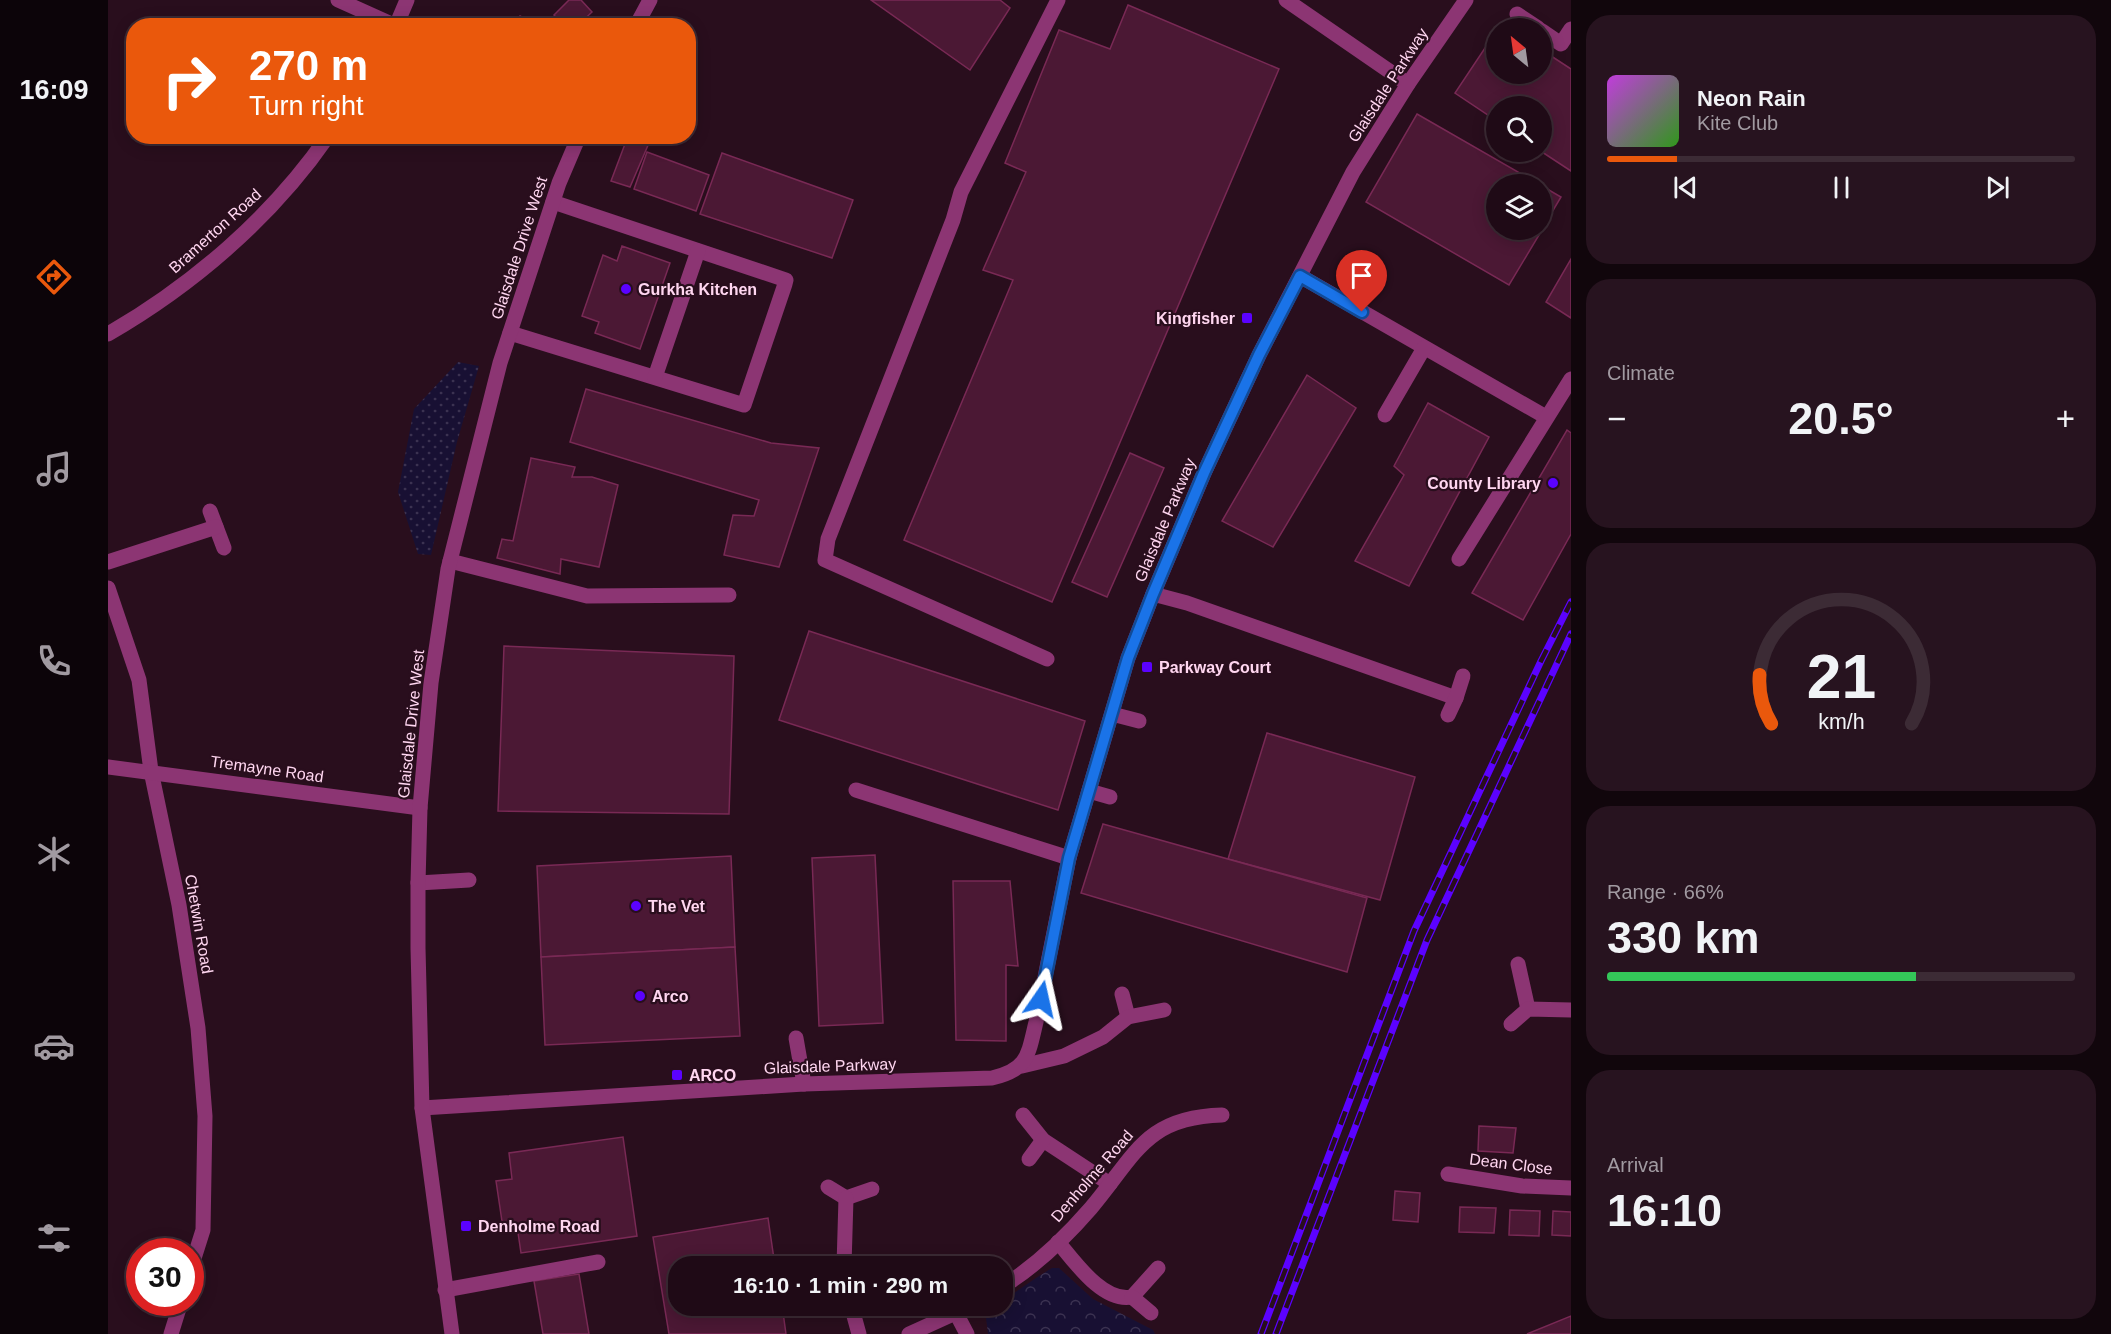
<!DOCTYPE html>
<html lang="en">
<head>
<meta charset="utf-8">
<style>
  body { margin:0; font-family:Arial,sans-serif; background:#27131f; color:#f1f3f6; height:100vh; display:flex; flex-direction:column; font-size:22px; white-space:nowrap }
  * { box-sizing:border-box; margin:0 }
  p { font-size:20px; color:#a19aa1 }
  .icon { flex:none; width:33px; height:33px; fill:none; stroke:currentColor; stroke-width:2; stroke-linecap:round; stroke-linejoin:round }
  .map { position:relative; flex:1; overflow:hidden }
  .panel { display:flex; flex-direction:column; gap:15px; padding:15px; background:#11060c; width:540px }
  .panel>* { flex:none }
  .banner { position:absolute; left:18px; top:18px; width:570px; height:126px; border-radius:24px; box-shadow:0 3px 15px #0003,0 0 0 2px #3c2b35; background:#ea580c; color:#fff; overflow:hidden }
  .needle { width:39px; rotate:331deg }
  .buttons { position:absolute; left:1378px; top:18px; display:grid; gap:12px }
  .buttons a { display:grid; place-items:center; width:66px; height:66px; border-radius:50%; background:#1f0a16; box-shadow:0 3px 15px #0003,0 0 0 2px #3c2b35; font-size:30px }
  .speed { position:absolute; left:18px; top:1238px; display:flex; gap:12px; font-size:30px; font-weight:700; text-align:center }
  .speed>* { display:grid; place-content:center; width:78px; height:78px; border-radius:50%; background:#1f0a16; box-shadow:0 3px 15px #0003,0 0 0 2px #3c2b35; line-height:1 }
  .speed .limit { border:9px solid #d22; background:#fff; color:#111 }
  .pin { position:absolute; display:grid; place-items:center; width:51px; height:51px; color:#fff; margin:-62px -26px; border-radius:50% 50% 50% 0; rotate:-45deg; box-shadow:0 0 6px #0007 }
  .pin .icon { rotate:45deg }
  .me { position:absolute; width:66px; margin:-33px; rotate:11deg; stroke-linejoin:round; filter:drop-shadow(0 0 4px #0008) }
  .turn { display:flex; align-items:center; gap:21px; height:126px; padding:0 24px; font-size:27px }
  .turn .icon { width:78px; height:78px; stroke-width:2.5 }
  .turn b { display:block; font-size:42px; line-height:51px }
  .big { font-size:45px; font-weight:700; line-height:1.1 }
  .panel .tile { flex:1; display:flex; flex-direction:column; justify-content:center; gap:9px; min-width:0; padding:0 21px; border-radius:24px; background:#27131f }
  .panel .dial { align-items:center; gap:0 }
  .dial svg { height:156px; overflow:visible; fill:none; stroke:#3c2b35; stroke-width:7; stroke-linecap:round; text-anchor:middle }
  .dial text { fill:#f1f3f6; stroke:none }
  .song { display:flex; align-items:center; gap:18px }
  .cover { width:72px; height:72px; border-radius:9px; background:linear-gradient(135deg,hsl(290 70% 55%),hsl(110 70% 35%)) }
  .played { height:6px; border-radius:3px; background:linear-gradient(90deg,#ea580c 15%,#3c2b35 15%) }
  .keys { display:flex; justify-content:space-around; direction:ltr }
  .heat { display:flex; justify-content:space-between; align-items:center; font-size:33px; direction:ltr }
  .charge { height:9px; border-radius:4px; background:linear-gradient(90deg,#34c759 66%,#3c2b35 0) }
  .trip { position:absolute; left:560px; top:1256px; width:345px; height:60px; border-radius:24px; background:#1f0a16; box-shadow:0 3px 15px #0003,0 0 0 2px #3c2b35; font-weight:700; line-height:60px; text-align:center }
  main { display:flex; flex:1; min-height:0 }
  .tab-bar { display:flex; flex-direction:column; width:108px; justify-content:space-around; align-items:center; background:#0c0409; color:#a19aa1 }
  .tab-bar .icon { width:42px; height:42px }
  .tab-bar .active { color:#ea580c }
  .tab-bar b { font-size:27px; color:#f1f3f6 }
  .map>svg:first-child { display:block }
  .grass { fill:url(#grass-dots) }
  .forest { fill:url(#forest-crowns) }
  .building { fill:#4b1834; stroke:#792955; stroke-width:1.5 }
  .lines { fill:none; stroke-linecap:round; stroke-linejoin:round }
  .minor { stroke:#8c3573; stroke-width:15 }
  .rail-casing { stroke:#5b02ff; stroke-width:7 }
  .rail { stroke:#290e1d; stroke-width:4.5; stroke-dasharray:14; stroke-linecap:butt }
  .route-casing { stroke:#114b97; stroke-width:15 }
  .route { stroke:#1a73e8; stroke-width:10 }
  .poi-dot { fill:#5b02ff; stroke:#290e1d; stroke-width:2 }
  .labels { text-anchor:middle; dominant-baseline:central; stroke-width:4.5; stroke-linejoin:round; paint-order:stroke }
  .street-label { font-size:16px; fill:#ffd6f0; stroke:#290e1d }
  .poi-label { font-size:16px; font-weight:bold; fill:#ffd6f0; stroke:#290e1d; text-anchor:start }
</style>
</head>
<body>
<main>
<nav class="tab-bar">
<b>16:09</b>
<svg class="icon active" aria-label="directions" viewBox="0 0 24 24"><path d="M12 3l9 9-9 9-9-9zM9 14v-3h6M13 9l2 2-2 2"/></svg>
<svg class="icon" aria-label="music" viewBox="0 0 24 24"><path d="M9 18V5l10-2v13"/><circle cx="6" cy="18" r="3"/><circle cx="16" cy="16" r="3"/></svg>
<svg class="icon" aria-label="phone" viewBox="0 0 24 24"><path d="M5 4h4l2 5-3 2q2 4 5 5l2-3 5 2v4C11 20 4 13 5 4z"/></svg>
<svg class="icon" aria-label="climate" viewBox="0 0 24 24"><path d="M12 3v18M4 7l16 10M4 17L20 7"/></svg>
<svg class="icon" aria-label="car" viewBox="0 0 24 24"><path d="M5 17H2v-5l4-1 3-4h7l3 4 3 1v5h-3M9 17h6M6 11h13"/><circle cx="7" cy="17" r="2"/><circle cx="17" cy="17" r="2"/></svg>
<svg class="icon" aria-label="filters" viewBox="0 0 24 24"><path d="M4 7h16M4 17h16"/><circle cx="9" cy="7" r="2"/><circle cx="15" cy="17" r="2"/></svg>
</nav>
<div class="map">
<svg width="1463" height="1334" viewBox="0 0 1463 1334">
  <defs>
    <pattern id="grass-dots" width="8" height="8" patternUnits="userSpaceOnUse" patternTransform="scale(1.5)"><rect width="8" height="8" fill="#181033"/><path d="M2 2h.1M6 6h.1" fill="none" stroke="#3b3251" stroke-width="1.8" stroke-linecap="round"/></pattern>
    <pattern id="forest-crowns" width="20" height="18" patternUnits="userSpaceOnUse" patternTransform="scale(1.5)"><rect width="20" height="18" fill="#181033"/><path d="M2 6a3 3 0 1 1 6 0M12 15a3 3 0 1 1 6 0" fill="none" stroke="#3b3251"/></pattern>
  </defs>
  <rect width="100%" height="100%" fill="#290e1d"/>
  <path class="grass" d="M350,362L371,366L349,442L323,555L310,554L290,492L306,409Z"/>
  <path class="forest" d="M944,1268H951L985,1299L1045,1330L1047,1334H880L878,1318C886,1305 929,1277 944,1268Z"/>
  <g class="building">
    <path d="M461,0H473L484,12L469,26H456L446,15Z"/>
    <path d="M763,0H892L902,8L862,70Z"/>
    <path d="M1020,5L1171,69L944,602L796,540L905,280L875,270L918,172L897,163L951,30L1002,49Z"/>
    <path d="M412,16L431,26H408Z"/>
    <path d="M1389,30V74H1434V50L1463,69V171L1434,152V106H1389V121L1347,93Z"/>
    <path d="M1309,114L1431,184H1389V230H1434L1401,285L1258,202Z"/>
    <path d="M520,136H544L522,187L503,181Z"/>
    <path d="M539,152L601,175L588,211L526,189Z"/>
    <path d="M614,153L745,200L724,258L592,214Z"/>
    <path d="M1434,186L1453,197L1434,229Z"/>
    <path d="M514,246L562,263L532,349L487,333L491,322L474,316L495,255L509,261Z"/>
    <path d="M1463,259V318L1438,302Z"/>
    <path d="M1199,375L1248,408L1165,547L1114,521Z"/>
    <path d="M478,389L663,443L711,448L671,567L616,555L625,515L646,516L651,500L462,442Z"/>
    <path d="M1320,403L1381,437L1301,586L1247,561L1296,475L1286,466Z"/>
    <path d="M1459,430L1463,433V534L1415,620L1364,593Z"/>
    <path d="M1022,453L1056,468L999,597L964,582Z"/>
    <path d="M423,458L467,467L464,477H484L510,485L491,567L453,559L452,574L389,558L394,539L405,541Z"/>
    <path d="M701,631L977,721L950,810L671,720Z"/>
    <path d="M396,646L626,656L621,814L390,811Z"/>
    <path d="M1159,733L1307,777L1272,900L1120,859Z"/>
    <path d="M995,824L1259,898L1239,972L973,893Z"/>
    <path d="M767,855L775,1023L711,1026L704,858Z"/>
    <path d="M623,856L627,947L433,957L429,866Z"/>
    <path d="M845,881H902L910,966L898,965V1041L848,1040Z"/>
    <path d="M627,947L632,1036L437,1045L433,957Z"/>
    <path d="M1371,1126L1408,1128L1405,1153L1370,1151Z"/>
    <path d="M515,1137L529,1236L413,1253L409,1226L395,1228L388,1181L404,1179L401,1153Z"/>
    <path d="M1287,1191L1312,1193L1310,1222L1285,1220Z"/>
    <path d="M1352,1207L1388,1208L1386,1233L1351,1232Z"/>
    <path d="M1402,1210L1432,1211L1431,1236L1401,1235Z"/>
    <path d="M1445,1211L1463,1212V1236L1444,1235Z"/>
    <path d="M660,1218L667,1266H570V1305H674L678,1334H561L545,1237Z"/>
    <path d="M471,1274L481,1334H435L426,1281Z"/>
    <path d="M1463,1316V1334H1419Z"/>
  </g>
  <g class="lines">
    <g class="minor">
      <path d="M230,0L288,26"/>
      <path d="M1178,0L1300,84"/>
      <path d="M1409,14L1430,28"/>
      <path d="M288,26L299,0"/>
      <path d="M528,26L542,0"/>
      <path d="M1434,31L1453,44L1463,29"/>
      <path d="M1192,276L1438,417"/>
      <path d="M402,333L636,405L677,284L678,280L445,202"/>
      <path d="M0,334C85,285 164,217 220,136"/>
      <path d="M547,377L590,251"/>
      <path d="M1277,415L1316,348"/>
      <path d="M102,511L116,548"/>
      <path d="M1351,559L1463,379"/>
      <path d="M342,561L479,596L621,595"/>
      <path d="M0,562L108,527"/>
      <path d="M0,588L31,680L43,771L71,905L90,1028L97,1116L95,1230L82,1271"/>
      <path d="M1045,594L1079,603L1348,698"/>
      <path d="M939,659L717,560L720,539L845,220L853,192L950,0"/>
      <path d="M1004,714L1031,721"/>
      <path d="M1340,715L1348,698L1355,676"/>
      <path d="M0,767L312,808"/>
      <path d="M748,790L961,858"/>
      <path d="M981,791L1002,797"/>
      <path d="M310,883L361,880"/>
      <path d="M1410,964L1420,1009"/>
      <path d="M1014,994L1020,1017"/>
      <path d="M1403,1024L1420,1009L1463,1010"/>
      <path d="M688,1038L696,1084"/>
      <path d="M914,1066L956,1056L995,1037L1020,1017L1056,1010"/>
      <path d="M314,1108L696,1084L884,1078C920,1070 920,1055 928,1022L961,858L1020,658L1045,594L1096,473L1151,355L1245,172L1300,84L1358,0"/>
      <path d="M915,1115L935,1140L1002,1184"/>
      <path d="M921,1159L935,1140"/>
      <path d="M1340,1174L1414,1186L1463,1188"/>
      <path d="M720,1187L738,1198L764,1189"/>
      <path d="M950,1242C967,1262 995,1303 1024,1297L1050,1268"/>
      <path d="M736,1266L738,1198"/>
      <path d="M894,1287C928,1266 957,1238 983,1208C1027,1156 1037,1117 1114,1115"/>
      <path d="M337,1290L490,1262"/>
      <path d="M1024,1297L1043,1313"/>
      <path d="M743,1305L751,1334"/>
      <path d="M848,1313L859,1334"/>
      <path d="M63,1334L73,1302"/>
      <path d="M344,1334L314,1108L310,948V883L312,808L323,683L340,569L392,363L451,183L471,136"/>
      <path d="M801,1334L865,1305"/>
    </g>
    <defs>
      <g id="rail">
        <path d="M1153,1334L1306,931L1433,661L1463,602"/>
        <path d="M1168,1334L1319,940L1463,634"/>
      </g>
    </defs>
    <use href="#rail" class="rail-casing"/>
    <use href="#rail" class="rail"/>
  </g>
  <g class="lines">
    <defs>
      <path id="route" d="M933,999L961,858L1020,658L1045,594L1096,473L1151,355L1192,276L1254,312"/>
    </defs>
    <use href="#route" class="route-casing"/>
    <use href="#route" class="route"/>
  </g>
  <g class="poi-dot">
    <circle cx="518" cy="289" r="6"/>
    <rect x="1133" y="312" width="12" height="12" rx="3"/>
    <circle cx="1445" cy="483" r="6"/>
    <rect x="1033" y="661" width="12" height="12" rx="3"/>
    <circle cx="528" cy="906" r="6"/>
    <circle cx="532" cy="996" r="6"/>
    <rect x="563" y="1069" width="12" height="12" rx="3"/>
    <rect x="352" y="1220" width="12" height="12" rx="3"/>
  </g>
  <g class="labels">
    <g class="street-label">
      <text transform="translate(1280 85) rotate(-57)">Glaisdale Parkway</text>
      <text transform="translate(107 231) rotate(-42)">Bramerton Road</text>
      <text transform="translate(411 248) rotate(-72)">Glaisdale Drive West</text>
      <text transform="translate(1057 520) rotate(-67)">Glaisdale Parkway</text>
      <text transform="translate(303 724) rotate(-84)">Glaisdale Drive West</text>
      <text transform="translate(159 769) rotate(8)">Tremayne Road</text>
      <text transform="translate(91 924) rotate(80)">Chetwin Road</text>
      <text transform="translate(722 1066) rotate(-2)">Glaisdale Parkway</text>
      <text transform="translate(1403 1164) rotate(7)">Dean Close</text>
      <text transform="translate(984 1176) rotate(-49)">Denholme Road</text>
    </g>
    <g class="poi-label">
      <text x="530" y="289">Gurkha Kitchen</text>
      <text x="1127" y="318" text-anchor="end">Kingfisher</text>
      <text x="1433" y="483" text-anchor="end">County Library</text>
      <text x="1051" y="667">Parkway Court</text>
      <text x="540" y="906">The Vet</text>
      <text x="544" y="996">Arco</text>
      <text x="581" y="1075">ARCO</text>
      <text x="370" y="1226">Denholme Road</text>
    </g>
  </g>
</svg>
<div class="buttons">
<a><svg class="needle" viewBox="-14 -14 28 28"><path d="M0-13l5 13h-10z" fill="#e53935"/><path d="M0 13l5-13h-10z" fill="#a19aa1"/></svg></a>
<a><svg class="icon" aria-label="search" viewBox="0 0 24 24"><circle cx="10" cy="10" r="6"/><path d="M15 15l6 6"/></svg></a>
<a><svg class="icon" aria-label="layers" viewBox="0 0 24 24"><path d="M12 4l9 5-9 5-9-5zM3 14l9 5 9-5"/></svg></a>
</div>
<div class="speed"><div class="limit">30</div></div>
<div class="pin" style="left:1254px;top:312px;background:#d93025"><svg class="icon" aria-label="arrive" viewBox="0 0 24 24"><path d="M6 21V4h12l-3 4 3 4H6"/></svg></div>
<svg class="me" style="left:933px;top:999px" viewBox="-20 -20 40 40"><path d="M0-17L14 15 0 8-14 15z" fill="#1a73e8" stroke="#fff" stroke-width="4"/></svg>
<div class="trip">16:10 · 1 min · 290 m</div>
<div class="banner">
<div class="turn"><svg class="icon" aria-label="right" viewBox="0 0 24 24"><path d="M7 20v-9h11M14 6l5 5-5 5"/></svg><div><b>270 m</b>Turn right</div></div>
</div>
</div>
<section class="panel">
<div class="tile">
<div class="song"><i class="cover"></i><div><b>Neon Rain</b><p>Kite Club</p></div></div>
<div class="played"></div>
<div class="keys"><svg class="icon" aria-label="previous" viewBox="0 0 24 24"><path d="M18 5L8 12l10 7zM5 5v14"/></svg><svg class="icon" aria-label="pause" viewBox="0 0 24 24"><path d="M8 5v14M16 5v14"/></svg><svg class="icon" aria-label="next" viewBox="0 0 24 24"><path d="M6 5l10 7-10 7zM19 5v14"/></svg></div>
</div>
<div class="tile"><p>Climate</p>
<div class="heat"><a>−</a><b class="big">20.5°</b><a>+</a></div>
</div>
<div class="tile dial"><svg viewBox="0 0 100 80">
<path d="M14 69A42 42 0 1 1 86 69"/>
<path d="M14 69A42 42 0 0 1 8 44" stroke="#ea580c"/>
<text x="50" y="56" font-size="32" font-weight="700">21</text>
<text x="50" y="72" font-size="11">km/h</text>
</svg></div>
<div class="tile"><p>Range · 66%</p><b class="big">330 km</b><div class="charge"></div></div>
<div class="tile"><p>Arrival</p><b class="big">16:10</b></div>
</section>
</main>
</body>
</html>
